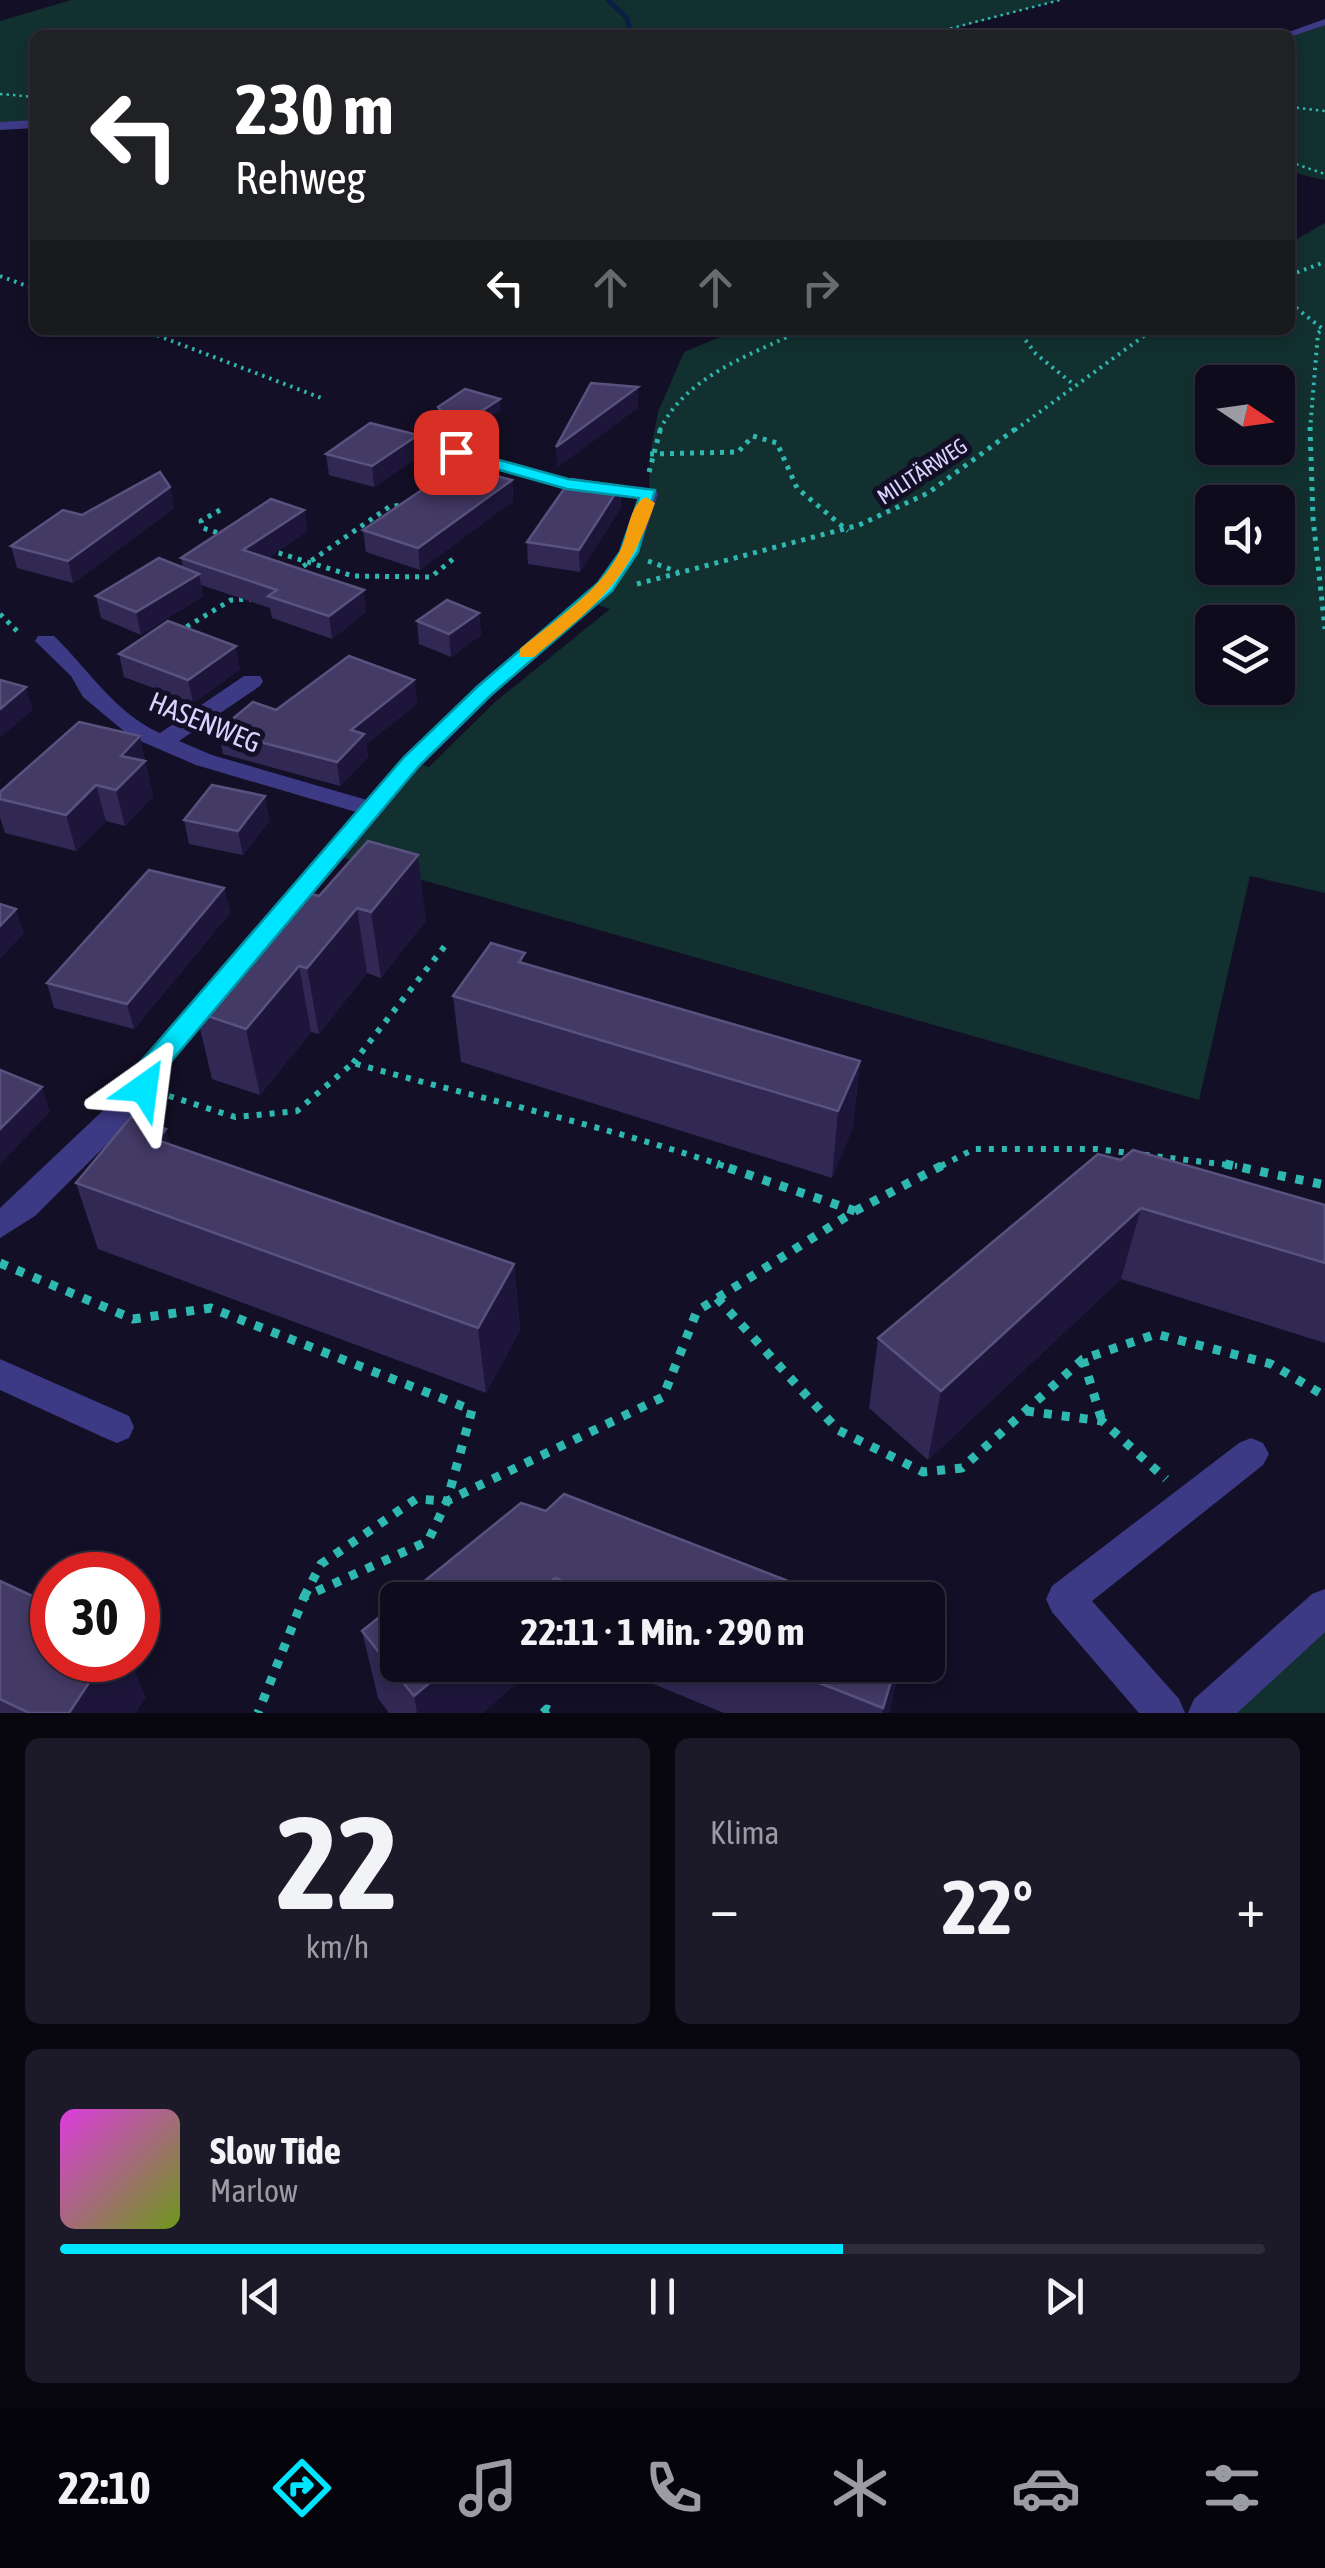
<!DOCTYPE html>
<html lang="de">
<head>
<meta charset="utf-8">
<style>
  body { margin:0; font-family:"Asap Condensed",sans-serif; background:#1c1929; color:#f1f3f6; height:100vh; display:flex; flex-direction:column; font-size:38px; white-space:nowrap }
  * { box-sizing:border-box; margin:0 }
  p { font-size:32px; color:#9b9ba3 }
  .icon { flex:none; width:55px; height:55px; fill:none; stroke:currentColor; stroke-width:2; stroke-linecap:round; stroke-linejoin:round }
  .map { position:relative; height:1713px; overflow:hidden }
  .panel { display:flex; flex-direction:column; gap:25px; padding:25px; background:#08060f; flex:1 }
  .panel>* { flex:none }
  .guide { position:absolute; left:30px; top:30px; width:1265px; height:305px; border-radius:15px; box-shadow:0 5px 15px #0003,0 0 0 2px #2e2b3b; background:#202124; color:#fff; overflow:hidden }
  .needle { width:65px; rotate:103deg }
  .tools { position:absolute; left:1195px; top:365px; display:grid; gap:20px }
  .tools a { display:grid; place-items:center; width:100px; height:100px; border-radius:15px; background:#0e0b1c; box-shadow:0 5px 15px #0003,0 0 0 2px #2e2b3b; font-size:50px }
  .speed { position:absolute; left:30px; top:1552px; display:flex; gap:20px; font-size:50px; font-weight:700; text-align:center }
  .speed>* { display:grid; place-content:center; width:130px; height:130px; border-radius:50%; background:#0e0b1c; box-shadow:0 5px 15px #0003,0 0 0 2px #2e2b3b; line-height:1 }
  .speed .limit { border:15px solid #d22; background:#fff; color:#111 }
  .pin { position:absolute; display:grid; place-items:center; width:85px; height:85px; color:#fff; margin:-42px; border-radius:20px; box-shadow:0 5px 15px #0006 }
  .me { position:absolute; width:110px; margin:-55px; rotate:31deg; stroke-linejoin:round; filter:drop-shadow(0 0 8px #0008) }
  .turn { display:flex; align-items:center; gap:35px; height:210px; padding:0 40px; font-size:45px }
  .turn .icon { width:130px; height:130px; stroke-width:2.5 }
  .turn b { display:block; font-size:70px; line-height:85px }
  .lanes { display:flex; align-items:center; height:95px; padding:0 40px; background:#0003; justify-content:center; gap:50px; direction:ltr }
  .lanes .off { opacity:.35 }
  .big { font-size:75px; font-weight:700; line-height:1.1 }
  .panel .widget { flex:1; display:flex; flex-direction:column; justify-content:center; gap:15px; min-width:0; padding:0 35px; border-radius:15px; background:#1c1929 }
  .panel .dial { align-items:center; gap:0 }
  .dial b { font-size:130px; line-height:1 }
  .song { display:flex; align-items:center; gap:30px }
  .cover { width:120px; height:120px; border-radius:15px; background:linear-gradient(135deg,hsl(300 70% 55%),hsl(80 70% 35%)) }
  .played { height:10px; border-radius:5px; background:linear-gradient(90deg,#00e5ff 65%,#2e2b3b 65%) }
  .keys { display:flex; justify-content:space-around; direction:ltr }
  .heat { display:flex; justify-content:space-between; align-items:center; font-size:55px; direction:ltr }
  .panel .tiles { flex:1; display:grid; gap:25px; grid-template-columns:1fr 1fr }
  .widget:last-child { grid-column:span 2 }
  .trip { position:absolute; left:380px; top:1582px; width:565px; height:100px; border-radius:15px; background:#0e0b1c; box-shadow:0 5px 15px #0003,0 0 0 2px #2e2b3b; font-weight:700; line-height:100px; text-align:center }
  .dock { display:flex; height:160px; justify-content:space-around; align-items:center; background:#06040b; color:#9b9ba3 }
  .dock .icon { width:70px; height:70px }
  .dock .on { color:#00e5ff }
  .dock b { font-size:45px; color:#f1f3f6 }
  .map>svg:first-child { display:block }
  .green { fill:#12302f; fill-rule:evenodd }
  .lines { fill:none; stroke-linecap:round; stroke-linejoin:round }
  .stream { stroke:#0a1f44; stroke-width:5 }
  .path-far4 { stroke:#2fb8b0; stroke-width:2.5; stroke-dasharray:2.5 4; stroke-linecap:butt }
  .path-far3 { stroke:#2fb8b0; stroke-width:4; stroke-dasharray:2.5 5; stroke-linecap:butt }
  .path-far2 { stroke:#2fb8b0; stroke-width:5; stroke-dasharray:4 6; stroke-linecap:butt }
  .path-far1 { stroke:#2fb8b0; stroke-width:6; stroke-dasharray:5 8; stroke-linecap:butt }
  .path { stroke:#2fb8b0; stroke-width:9; stroke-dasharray:8 10; stroke-linecap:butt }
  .minor { fill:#3d3a85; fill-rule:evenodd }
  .wall { fill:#312854 }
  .shaded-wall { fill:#1d163a }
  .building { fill:#433a66; stroke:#5a527e; stroke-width:2.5 }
  .route { fill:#00e5ff; stroke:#0095a6; stroke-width:2.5 }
  .slow { fill:#f59e0b }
  .labels { text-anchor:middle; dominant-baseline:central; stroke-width:10; stroke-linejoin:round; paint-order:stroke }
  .far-street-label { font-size:22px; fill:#d9d4ff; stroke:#130f26 }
  .street-label { font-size:28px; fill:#d9d4ff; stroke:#130f26 }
</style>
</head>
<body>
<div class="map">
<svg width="1325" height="1713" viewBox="0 0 1325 1713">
  <rect width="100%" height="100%" fill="#130f26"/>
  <g class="green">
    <path d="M71,0H1060L949,30L965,35H35V124L0,126V21Z"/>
    <path d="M1325,22V180L1290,172V35Z"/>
    <path d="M1325,223V893L1250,876L1199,1100L334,855L412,762L429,767L495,702L610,609L588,602L605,587L649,494L650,454L658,412L684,352L737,330H1290V243ZM1212,382H1278V448H1212ZM1212,502H1278V568H1212ZM1212,622H1278V688H1212Z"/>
    <path d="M1325,1607V1713H1208Z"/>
  </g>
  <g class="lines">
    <path class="stream" d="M608,0L627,18L631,35"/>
    <g class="path-far4">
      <path d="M925,35L1060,0"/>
      <path d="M0,94L35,97"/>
      <path d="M1290,107L1325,111"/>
      <path d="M1290,162L1325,174"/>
    </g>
    <g class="path-far3">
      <path d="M1290,275L1325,262"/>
      <path d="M0,276L35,289"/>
      <path d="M1290,303L1324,330"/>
      <path d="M143,330L324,399"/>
      <path d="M1025,330L1020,333L1036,354L1073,384"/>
      <path d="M660,430C685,376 753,354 802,330"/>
      <path d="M1015,430L1152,330"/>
      <path d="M1310,430L1318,333L1323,329"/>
    </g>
    <g class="path-far2">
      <path d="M1310,427L1313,518L1325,629"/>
      <path d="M650,454L738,452L753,436L777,443L797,488L848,531"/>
      <path d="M649,472L661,427"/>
      <path d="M220,510L201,521L203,528L224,535"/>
      <path d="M269,550L353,576L431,577L453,559"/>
      <path d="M648,561L678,572"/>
      <path d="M295,572L389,507L407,504"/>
      <path d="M637,584L859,525L928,493L1018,427"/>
      <path d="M0,614L21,635"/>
      <path d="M178,632L231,600L251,599"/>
    </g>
    <g class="path-far1">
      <path d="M353,1063L448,942"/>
      <path d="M169,1096L235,1117L297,1111L353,1063C477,1098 602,1125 724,1166"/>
      <path d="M941,1166L974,1149H1096L1237,1166"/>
    </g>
    <g class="path">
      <path d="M1225,1164L1325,1185"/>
      <path d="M855,1211L945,1164"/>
      <path d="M0,1263L133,1319L211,1308L472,1410L447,1501L428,1541L304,1597L258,1713"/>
      <path d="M717,1298L838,1430L923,1472L962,1468L1083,1359L1156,1334L1271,1364L1325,1396"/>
      <path d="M1083,1359L1102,1421"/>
      <path d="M1026,1411L1102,1421L1166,1479"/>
      <path d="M304,1597L321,1564L416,1499L447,1501L663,1397L697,1311L855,1211L717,1164"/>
      <path d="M543,1713L547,1709L556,1713"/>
    </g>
    <g class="minor">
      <path d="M1325,19V25L1290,37L1280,35Z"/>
      <path d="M35,120V128L0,130V122Z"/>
      <path d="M456,447L569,479L656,490L658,494L639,552L612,591L492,696L420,767L270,946H252L248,940L252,934L356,812L196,765L131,737L83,697L71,676L35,641L38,636H54C88,669 116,714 160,733L244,676H260L263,681L260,686L179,741L212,755L367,800L476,686L598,583L619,552L638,498L567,490L450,456L447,452Z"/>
      <path d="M219,979L229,982L233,989L160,1076L155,1096L35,1216L0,1238V1208L131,1084L136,1065L209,982Z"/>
      <path d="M0,1359L129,1416L134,1427L129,1438L117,1443L105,1438L0,1390Z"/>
      <path d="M1251,1438L1263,1443L1269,1454L1263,1465L1092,1601L1179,1699L1185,1713H1139L1052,1612L1046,1599L1052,1586L1239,1443Z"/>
      <path d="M1325,1589V1632L1237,1713H1188L1194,1699L1312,1594Z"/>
    </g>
  </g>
  <g class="wall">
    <path d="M438,407L501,409L455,440L439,417Z"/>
    <path d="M326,454L420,456L374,487L329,475Z"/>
    <path d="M512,480L513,501L420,570L366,552L363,530Z"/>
    <path d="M620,486L621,507L580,572L528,564L527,542Z"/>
    <path d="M170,487L174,508L73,583L17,568L11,546L82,515Z"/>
    <path d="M304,510L307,531L268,558L366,612L332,639L272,618L270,608L201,585L203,596L141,635L101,618L96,596L183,568L181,558Z"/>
    <path d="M479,613L481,635L451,657L419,644L417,621Z"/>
    <path d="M119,654L240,669L193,703L124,677Z"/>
    <path d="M414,680L417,704L366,744L368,757L340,786L223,754L218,731L276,710Z"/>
    <path d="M148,771L147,772L153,796L125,826L106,821L76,851L5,833L0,817V792Z"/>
    <path d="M184,820H270L243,855L189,844Z"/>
    <path d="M224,888L230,913L134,1029L54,1008L47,983Z"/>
    <path d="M319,896L426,920L381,978L367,973L319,1034L311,1032L260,1095L212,1079L196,1012Z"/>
    <path d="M525,964L860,1061L853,1127L832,1178L461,1062L453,996Z"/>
    <path d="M166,1129L170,1145L514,1264L520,1330L486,1393L98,1249L76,1183Z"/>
    <path d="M1121,1160L1325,1205V1343L1121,1279L928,1460L869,1408L878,1338Z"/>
    <path d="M521,1503L837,1600H401Z"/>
    <path d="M0,1581L146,1697L135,1713H0Z"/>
    <path d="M362,1631L483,1713H389L378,1698Z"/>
    <path d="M607,1665H900L889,1713H724Z"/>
  </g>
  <g class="shaded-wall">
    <path d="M638,387V408L557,468L556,447Z"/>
    <path d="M500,399L501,409L455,440L454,429Z"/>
    <path d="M418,435L420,456L374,487L372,466Z"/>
    <path d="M512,480L513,501L420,570L418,548Z"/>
    <path d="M620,486L621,507L580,572L579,550Z"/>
    <path d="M170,487L174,508L73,583L68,561Z"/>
    <path d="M304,510L307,531L247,572L243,550Z"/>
    <path d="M199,574L203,596L141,635L136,612Z"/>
    <path d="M364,590L366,612L332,639L329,616Z"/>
    <path d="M479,613L481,635L451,657L449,634Z"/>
    <path d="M236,646L240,669L193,703L188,680Z"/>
    <path d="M414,680L417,704L366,744L368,757L340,786L337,762L351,730Z"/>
    <path d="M26,687L33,710L0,738V709Z"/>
    <path d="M140,736L153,796L125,826L116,790L121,756Z"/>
    <path d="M96,785L106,821L76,851L66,815Z"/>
    <path d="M265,796L270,820L243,855L238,831Z"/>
    <path d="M418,855L426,920L381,978L371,912Z"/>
    <path d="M224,888L230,913L134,1029L127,1004Z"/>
    <path d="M357,908L367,973L319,1034L307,968Z"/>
    <path d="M16,909L24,933L0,959V926Z"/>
    <path d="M299,966L311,1032L260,1095L246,1029Z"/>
    <path d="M860,1061L853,1127L832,1178L838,1111Z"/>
    <path d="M42,1087L50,1112L0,1164V1129Z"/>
    <path d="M166,1129L184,1195L157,1140Z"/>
    <path d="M1141,1208L1121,1279L928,1460L941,1391Z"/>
    <path d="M514,1264L520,1330L486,1393L478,1328Z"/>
    <path d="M555,1578L556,1600H528Z"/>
    <path d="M104,1660H130L146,1697L135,1713H69Z"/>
    <path d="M451,1665H538L483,1713H417L414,1696Z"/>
    <path d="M896,1665H900L894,1694L889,1713H882Z"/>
  </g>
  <g class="building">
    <path d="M591,383L638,387L556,447Z"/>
    <path d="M465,389L500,399L454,429L438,407Z"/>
    <path d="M370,423L418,435L372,466L326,454Z"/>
    <path d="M457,466L512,480L418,548L363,530Z"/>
    <path d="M160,472L170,487L68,561L11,546L63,510L82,515Z"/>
    <path d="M571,479L620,486L579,550L527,542Z"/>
    <path d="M271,499L304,510L243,550L364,590L329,616L268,596L277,590L181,558Z"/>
    <path d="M159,558L199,574L136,612L96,596Z"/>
    <path d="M447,600L479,613L449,634L417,621Z"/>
    <path d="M168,621L236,646L188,680L119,654Z"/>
    <path d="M349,656L414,680L351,730L364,734L337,762L218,731L253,702L276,710Z"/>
    <path d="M0,680L26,687L0,709Z"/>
    <path d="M79,722L140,736L121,756L145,761L116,790L96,785L66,815L0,799V792Z"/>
    <path d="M212,785L265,796L238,831L184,820Z"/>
    <path d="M368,841L418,855L371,912L357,908L307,968L299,966L246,1029L196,1012L303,892L319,896Z"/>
    <path d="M149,870L224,888L127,1004L47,983Z"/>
    <path d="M0,904L16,909L0,926Z"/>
    <path d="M491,943L525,953L519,962L860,1061L838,1111L453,996Z"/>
    <path d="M0,1070L42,1087L0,1129Z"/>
    <path d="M131,1117L166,1129L157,1140L514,1264L478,1328L76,1183Z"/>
    <path d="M1133,1150L1325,1205V1263L1141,1208L941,1391L878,1338L1098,1154L1121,1160Z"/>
    <path d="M564,1494L837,1600H610L555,1578L528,1600H401L521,1503L546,1511Z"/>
    <path d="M0,1581L52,1605V1660H104L69,1713H29L0,1699Z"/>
    <path d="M398,1602V1665H451L414,1696L362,1631Z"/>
    <path d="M774,1665H896L883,1708Z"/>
  </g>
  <path class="route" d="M456,448L568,479L655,490L638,552L612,591L491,695L419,766L159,1076L154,1095H135L131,1088L137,1066L404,757L477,687L598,583L620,552L639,498L567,489L450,456L448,452Z"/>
  <path class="slow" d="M646,497L655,503C627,584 597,604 534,657H520V649C554,620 600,592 620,551C628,536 629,504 646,497Z"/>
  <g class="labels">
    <g class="far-street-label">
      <text transform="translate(922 471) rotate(-33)">MILITÄRWEG</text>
    </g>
    <g class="street-label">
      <text transform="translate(205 722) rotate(22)">HASENWEG</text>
    </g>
  </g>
</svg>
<div class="tools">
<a><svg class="needle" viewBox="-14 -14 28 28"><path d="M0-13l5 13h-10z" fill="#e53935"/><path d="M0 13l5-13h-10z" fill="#9b9ba3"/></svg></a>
<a><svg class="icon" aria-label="sound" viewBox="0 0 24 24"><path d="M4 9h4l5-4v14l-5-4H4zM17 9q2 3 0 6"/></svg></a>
<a><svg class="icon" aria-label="layers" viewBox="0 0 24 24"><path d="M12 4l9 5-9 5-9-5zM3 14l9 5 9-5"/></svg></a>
</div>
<div class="speed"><div class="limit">30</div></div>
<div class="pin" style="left:456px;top:452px;background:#d93025"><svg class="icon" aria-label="arrive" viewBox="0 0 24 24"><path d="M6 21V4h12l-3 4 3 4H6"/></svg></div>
<svg class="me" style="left:144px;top:1088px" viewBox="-20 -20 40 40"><path d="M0-17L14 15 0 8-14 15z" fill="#00e5ff" stroke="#fff" stroke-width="4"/></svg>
<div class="trip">22:11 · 1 Min. · 290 m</div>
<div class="guide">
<div class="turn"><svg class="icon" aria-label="left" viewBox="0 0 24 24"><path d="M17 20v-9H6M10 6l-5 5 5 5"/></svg><div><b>230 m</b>Rehweg</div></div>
<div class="lanes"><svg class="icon" aria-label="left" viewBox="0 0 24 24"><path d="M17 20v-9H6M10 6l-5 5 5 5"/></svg><svg class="icon off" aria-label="ahead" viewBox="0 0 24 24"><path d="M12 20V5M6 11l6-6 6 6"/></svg><svg class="icon off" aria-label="ahead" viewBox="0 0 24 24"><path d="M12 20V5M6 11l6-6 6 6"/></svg><svg class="icon off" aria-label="right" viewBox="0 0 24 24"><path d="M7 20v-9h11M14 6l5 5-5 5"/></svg></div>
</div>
</div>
<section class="panel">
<div class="tiles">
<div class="widget dial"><b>22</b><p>km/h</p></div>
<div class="widget"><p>Klima</p>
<div class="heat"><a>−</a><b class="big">22°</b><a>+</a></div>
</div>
<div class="widget">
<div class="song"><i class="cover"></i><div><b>Slow Tide</b><p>Marlow</p></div></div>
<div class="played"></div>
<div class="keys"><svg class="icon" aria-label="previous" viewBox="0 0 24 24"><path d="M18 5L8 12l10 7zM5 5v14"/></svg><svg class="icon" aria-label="pause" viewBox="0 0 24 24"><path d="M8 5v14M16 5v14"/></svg><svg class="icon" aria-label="next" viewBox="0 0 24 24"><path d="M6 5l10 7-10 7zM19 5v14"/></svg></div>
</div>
</div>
</section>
<nav class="dock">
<b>22:10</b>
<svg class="icon on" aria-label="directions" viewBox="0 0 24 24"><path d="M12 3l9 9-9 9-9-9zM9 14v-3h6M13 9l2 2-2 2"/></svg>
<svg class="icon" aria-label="music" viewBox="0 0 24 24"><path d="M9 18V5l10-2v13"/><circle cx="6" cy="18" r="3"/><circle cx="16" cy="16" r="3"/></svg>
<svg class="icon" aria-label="phone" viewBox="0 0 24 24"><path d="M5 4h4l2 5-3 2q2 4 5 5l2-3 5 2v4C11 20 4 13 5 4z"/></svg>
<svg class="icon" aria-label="climate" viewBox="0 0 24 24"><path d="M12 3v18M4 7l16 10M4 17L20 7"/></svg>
<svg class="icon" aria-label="car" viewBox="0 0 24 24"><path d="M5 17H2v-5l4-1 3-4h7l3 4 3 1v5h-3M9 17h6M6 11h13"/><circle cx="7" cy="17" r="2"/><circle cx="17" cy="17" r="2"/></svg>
<svg class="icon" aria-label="filters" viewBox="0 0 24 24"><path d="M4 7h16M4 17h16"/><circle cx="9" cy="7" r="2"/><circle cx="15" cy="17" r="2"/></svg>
</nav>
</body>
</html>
